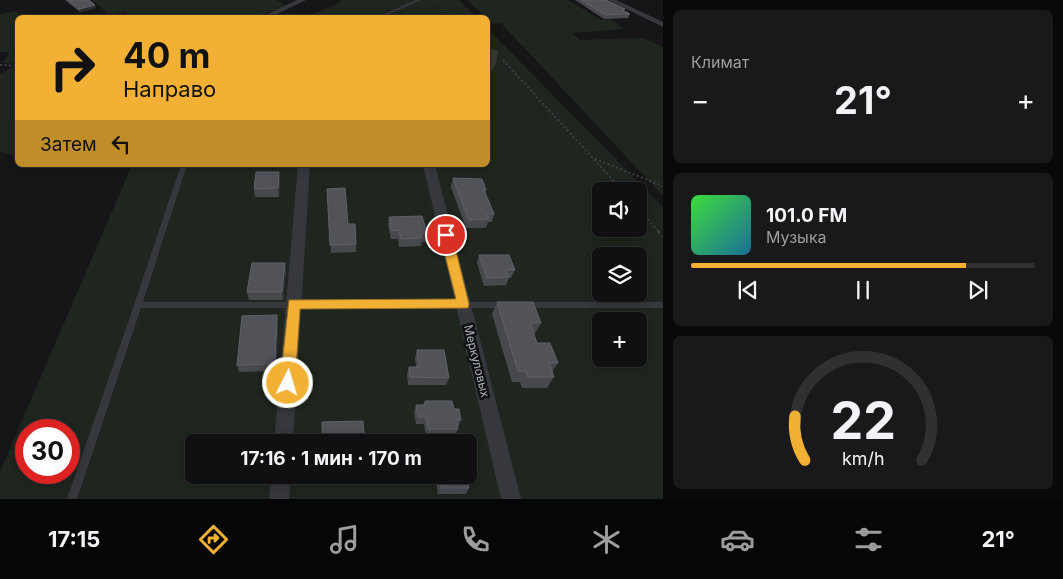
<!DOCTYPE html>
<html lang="ru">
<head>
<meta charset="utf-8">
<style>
  body { margin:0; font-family:Inter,sans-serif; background:#19191b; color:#f1f3f6; height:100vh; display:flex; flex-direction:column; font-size:19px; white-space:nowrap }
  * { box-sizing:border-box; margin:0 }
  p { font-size:16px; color:#9c9d9f }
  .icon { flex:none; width:28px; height:28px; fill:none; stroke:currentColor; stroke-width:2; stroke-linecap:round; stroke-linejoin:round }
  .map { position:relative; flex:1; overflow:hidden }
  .panel { display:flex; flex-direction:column; gap:10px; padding:10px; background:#09090a; width:400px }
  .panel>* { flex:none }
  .banner { position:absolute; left:15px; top:15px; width:475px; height:152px; border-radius:8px; box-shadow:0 2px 12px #0003,0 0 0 1px #303032; background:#f2b134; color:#111; overflow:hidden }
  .buttons { position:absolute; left:592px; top:182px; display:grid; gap:10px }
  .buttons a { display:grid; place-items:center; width:55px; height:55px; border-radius:8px; background:#101012; box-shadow:0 2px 12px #0003,0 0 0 1px #303032; font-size:25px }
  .speed { position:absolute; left:15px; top:419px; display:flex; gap:10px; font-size:25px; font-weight:700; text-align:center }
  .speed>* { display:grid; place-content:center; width:65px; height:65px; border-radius:50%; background:#101012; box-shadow:0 2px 12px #0003,0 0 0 1px #303032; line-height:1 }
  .speed .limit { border:8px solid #d22; background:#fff; color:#111 }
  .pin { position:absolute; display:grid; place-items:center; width:42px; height:42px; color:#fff; margin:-21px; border:2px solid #fff; border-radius:50%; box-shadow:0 1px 5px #0007 }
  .me { position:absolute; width:55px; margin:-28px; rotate:5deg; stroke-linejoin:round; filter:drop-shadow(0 0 4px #0008) }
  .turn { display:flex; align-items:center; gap:18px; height:105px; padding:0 25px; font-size:22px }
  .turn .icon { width:65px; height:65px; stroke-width:2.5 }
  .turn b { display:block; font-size:35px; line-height:42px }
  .then { display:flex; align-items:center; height:48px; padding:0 25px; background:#0003; gap:10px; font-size:19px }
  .big { font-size:38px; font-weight:700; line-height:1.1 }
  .panel .tile { flex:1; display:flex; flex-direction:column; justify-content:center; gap:8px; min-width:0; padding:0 18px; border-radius:8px; background:#19191b }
  .panel .dial { align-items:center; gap:0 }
  .dial svg { height:130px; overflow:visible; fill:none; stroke:#303032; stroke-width:7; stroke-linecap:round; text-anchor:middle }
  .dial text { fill:#f1f3f6; stroke:none }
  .song { display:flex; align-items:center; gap:15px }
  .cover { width:60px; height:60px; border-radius:8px; background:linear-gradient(135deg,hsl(120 70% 55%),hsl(200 70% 35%)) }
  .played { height:5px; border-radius:2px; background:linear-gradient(90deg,#f2b134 80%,#303032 80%) }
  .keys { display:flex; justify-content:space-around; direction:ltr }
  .heat { display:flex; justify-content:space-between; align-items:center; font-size:28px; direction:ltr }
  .trip { position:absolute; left:185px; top:434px; width:292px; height:50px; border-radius:8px; background:#101012; box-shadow:0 2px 12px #0003,0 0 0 1px #303032; font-weight:700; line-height:50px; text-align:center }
  .menu { display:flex; height:80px; justify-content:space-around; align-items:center; background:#060607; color:#9c9d9f }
  .menu .icon { width:35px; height:35px }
  .menu .selected { color:#f2b134 }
  .menu b { font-size:22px; color:#f1f3f6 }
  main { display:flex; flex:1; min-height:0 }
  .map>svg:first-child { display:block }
  .green { fill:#1e261f; fill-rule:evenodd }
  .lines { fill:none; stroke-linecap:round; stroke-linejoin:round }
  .path-far2 { stroke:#3d3f44; stroke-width:1; stroke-dasharray:1 2; stroke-linecap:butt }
  .path-far1 { stroke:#3d3f44; stroke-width:2; stroke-dasharray:2 2.5; stroke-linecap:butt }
  .path { stroke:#3d3f44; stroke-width:2.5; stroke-dasharray:2.5 4; stroke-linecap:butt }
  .service { fill:#37383d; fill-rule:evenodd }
  .minor { fill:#37383d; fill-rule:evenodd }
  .wall { fill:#47494d }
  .shaded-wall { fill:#2f3033 }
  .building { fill:#525359; stroke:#5f6168 }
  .route { fill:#f2b134; stroke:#9d7322 }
  .labels { text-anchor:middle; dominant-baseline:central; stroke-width:5; stroke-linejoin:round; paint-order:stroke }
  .street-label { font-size:12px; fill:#a8adb8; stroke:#111113 }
</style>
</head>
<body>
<main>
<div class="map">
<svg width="663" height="499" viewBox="0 0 663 499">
  <rect width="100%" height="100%" fill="#161618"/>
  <g class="green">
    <path d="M92,0H277L287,6L255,17L131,18L125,12L110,15Z"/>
    <path d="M341,0H459L476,17L306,18L339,3Z"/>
    <path d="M467,0H568L601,20L610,19L624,29L572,33L580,40L643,38L663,47V196L501,23L493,24Z"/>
    <path d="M15,11L23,17L18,18L17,64L3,63L10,52H0V14Z"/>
    <path d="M488,29L663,207V499H0V472L132,165H488ZM601,191H639V229H601ZM601,256H639V294H601ZM601,321H639V359H601ZM26,430H69V472H26ZM194,442H469V475H194Z"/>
    <path d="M12,67H17V156L0,152V74Z"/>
  </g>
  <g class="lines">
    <g class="path-far2">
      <path d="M436,0L452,18"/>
      <path d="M502,59L504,61"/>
    </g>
    <g class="path-far1">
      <path d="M503,60L623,191"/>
      <path d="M0,65L18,66"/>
      <path d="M595,159L663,186"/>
      <path d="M639,209L659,232"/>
    </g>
    <path class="path" d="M658,231L663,237"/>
    <g class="service">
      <path d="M416,0H421L380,18H375Z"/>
      <path d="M181,165H187L143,302H505L508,303L509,305L508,307L505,308H141L77,499H67L134,305Z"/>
      <path d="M526,302H663V308H526L523,307L522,305L523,303Z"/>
    </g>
    <g class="minor">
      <path d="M297,0H306L269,18H259Z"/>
      <path d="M608,0H616L663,22V27Z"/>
      <path d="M491,49L498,51L496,63L491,72L488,73Z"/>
      <path d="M298,165H310L293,442H274Z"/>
      <path d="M423,165H435L521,499H501Z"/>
      <path d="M271,475H291L289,499H269Z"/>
    </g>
  </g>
  <g class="wall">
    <path d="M65,0H89L96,8L80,12Z"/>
    <path d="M575,0H606L630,14L628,18L604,19Z"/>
    <path d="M279,172L280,180L279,197H255L254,189Z"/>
    <path d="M453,178L486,190L485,193L494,214L492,222H488L486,228H466L451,187Z"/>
    <path d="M327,189L348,224L356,244V252L331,253Z"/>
    <path d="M389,217L427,233L426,242H422L421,246L399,247L398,239H391L388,225Z"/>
    <path d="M479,255L515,270L511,278H509L506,285L484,286L477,263Z"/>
    <path d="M285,263L286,271L283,300H249L247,292Z"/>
    <path d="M497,302L541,323L534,335L537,343L558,363L552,372L554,377L547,388H522L520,382H512L492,314Z"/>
    <path d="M277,315L278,323L276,371L239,372L237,365Z"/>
    <path d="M417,350L449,378L446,385H408L407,375L409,367H416L415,358Z"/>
    <path d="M425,401L454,409L461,420L458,427H457L458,429L455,436H426L424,424H416L414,412L416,405H423Z"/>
    <path d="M435,475H467L469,488L466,494H438Z"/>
  </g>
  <g class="shaded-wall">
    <path d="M95,5L96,8L80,12L79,9Z"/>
    <path d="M279,172L280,180L279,197L278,188Z"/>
    <path d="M285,263L286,271L283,300L282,292Z"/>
    <path d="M277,315L278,323L276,371L275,364Z"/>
  </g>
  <g class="building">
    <path d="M68,0H89L95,5L79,9Z"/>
    <path d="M581,0H606L625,9L622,10L630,14L606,15Z"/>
    <path d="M256,172H279L278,188L254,189Z"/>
    <path d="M453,178L482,179L486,190H484L494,214H487L489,219L469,220Z"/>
    <path d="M345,188L348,224H355L356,244L330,245L327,189Z"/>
    <path d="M422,216L427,233L421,234L422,238L401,239L399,230L392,231L389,217Z"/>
    <path d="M479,255H509L515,270H506L509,277L487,278Z"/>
    <path d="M252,263H285L282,292H247Z"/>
    <path d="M497,302H533L541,323H530L537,343H550L558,363H549L554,377H528L526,371H518Z"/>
    <path d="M277,315L275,364L237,365L242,316Z"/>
    <path d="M417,350H444L449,378L410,377L409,367H419Z"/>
    <path d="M425,401H452L454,409H459L461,420H456L458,429H428L426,417H418L416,405H425Z"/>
    <path d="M363,421L365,442H322V422Z"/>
    <path d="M439,475H467L469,488H441Z"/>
  </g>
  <path class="route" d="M446,231L452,235L469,304L468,308L300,309L295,383L293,388L288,390L283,388L280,383L289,300L456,299L440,235Z"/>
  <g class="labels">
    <g class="street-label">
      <text transform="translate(477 361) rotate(76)">Меркуловых</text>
    </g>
  </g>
</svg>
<div class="buttons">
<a><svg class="icon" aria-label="sound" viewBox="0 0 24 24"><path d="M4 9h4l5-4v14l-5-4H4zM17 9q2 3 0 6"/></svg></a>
<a><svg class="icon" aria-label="layers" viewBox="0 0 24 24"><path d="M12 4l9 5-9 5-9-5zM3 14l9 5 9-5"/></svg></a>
<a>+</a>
</div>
<div class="speed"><div class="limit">30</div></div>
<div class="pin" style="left:446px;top:235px;background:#d93025"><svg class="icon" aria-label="arrive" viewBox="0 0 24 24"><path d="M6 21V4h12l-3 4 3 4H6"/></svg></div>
<svg class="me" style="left:288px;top:383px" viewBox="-20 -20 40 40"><circle r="17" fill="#f2b134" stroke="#fff" stroke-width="3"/><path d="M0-11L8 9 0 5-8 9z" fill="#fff"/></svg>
<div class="trip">17:16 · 1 мин · 170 m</div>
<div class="banner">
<div class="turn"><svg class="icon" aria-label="right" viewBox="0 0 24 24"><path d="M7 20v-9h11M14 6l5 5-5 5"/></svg><div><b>40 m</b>Направо</div></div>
<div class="then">Затем<svg class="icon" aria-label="left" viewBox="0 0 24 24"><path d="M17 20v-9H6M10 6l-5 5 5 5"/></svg></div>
</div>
</div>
<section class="panel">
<div class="tile"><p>Климат</p>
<div class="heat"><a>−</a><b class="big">21°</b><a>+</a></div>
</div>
<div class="tile">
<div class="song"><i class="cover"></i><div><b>101.0 FM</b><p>Музыка</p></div></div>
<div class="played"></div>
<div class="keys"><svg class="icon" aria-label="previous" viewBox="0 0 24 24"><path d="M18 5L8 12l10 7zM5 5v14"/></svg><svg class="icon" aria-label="pause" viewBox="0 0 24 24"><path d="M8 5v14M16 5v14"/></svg><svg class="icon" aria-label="next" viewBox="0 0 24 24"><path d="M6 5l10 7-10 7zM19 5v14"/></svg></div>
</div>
<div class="tile dial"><svg viewBox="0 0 100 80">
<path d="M14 69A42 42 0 1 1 86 69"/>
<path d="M14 69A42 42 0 0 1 8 42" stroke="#f2b134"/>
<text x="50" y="56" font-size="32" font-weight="700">22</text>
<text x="50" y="72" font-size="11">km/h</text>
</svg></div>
</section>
</main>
<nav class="menu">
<b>17:15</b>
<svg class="icon selected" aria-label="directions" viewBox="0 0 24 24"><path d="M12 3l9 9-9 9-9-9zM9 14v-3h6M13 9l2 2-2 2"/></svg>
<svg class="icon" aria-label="music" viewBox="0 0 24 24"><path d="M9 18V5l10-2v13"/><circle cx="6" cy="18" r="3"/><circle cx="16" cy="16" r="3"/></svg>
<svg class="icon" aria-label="phone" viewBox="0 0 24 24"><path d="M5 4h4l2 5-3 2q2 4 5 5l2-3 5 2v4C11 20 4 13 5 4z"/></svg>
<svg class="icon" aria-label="climate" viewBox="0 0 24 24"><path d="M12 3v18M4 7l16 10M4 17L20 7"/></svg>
<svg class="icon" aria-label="car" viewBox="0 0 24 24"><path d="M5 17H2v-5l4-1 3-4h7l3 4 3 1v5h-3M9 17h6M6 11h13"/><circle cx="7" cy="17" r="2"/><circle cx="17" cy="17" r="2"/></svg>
<svg class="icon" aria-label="filters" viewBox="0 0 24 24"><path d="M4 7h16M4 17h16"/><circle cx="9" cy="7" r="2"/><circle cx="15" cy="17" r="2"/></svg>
<b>21°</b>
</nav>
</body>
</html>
